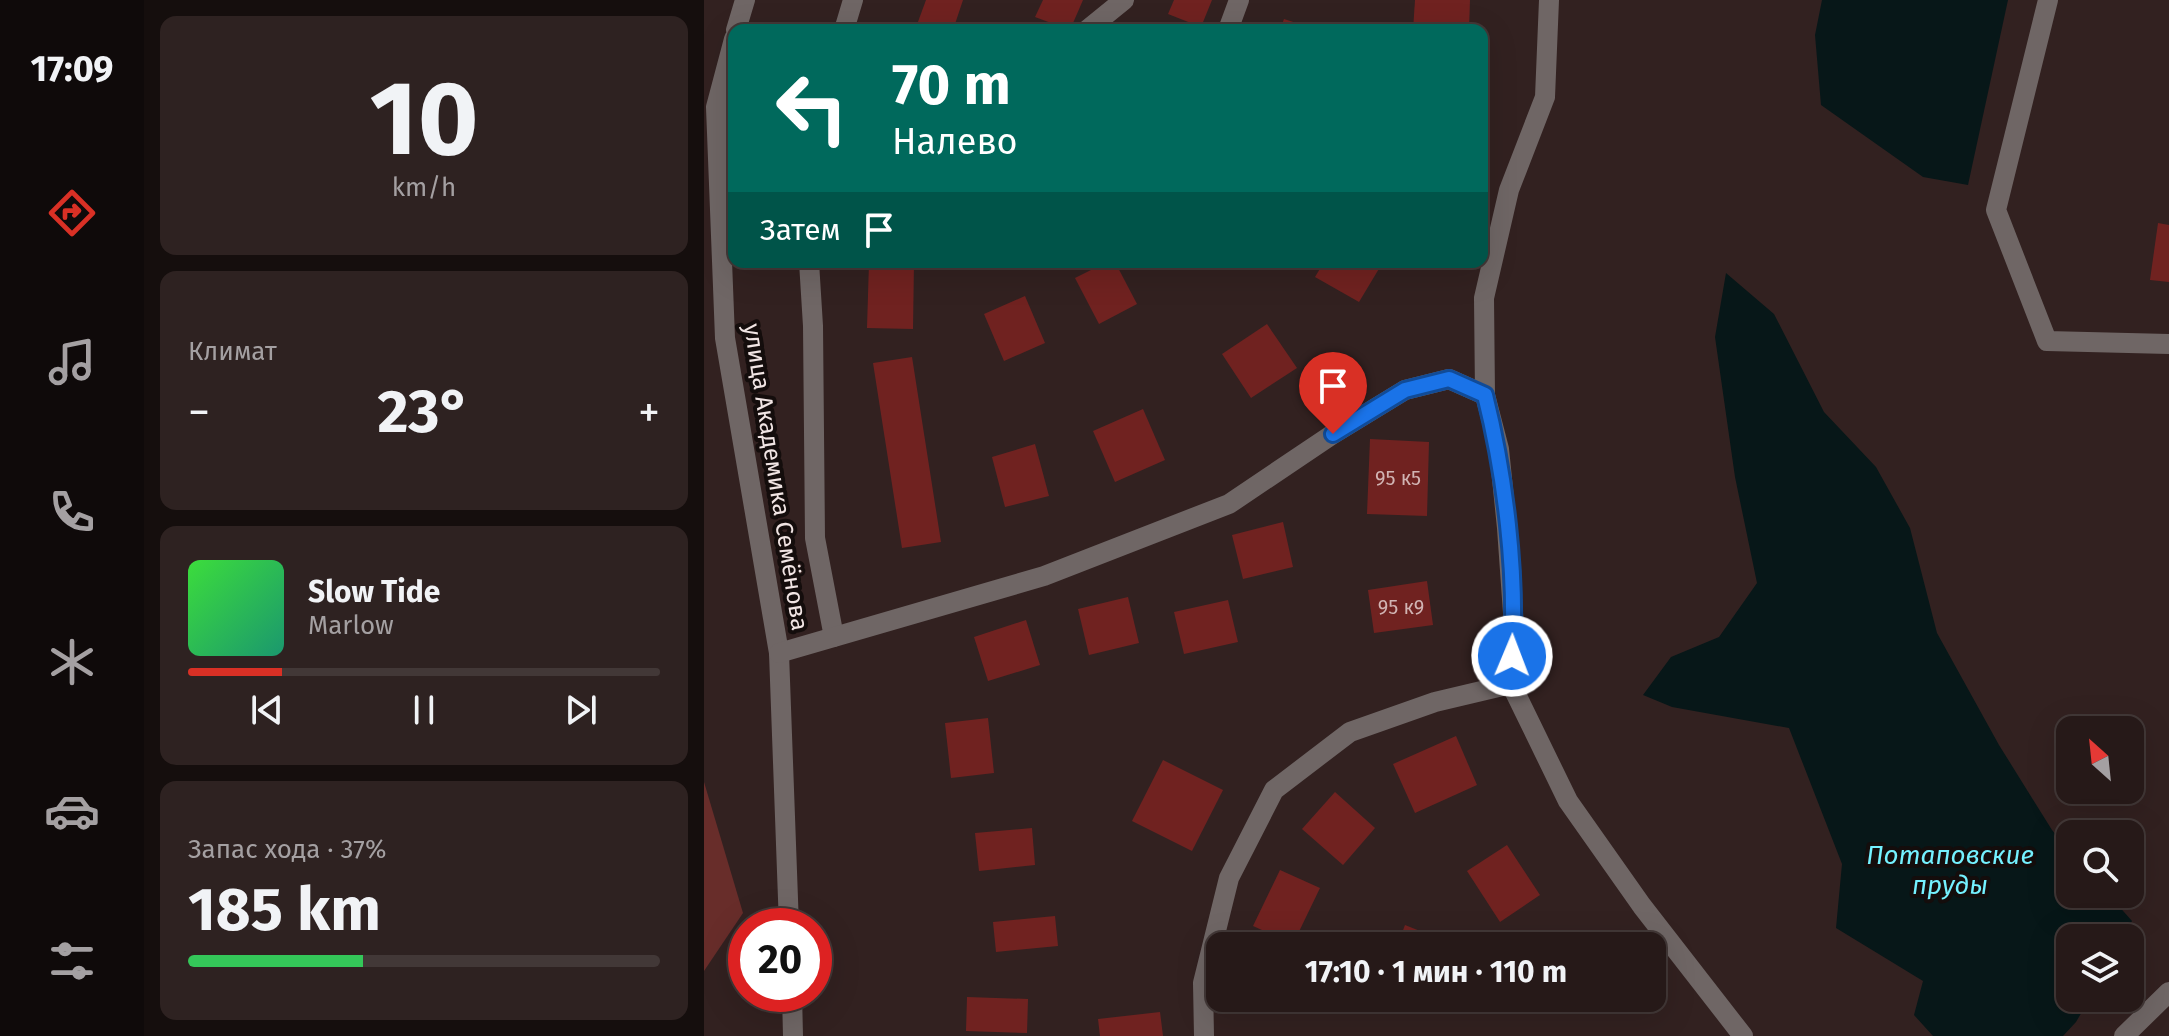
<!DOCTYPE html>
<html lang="ru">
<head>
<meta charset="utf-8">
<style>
  body { margin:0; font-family:"Fira Sans",sans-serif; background:#2e2221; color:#f1f3f6; height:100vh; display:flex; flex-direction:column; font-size:30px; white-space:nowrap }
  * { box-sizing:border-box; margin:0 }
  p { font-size:26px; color:#a4a0a2 }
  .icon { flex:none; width:44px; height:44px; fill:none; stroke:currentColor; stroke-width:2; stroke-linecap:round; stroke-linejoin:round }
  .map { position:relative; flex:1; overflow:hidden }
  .drawer { display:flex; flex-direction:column; gap:16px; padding:16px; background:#150e0d; width:560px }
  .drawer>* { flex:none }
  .guide { position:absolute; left:24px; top:24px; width:760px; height:244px; border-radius:16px; box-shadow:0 8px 32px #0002,0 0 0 2px #423837; background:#00695c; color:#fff; overflow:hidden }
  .needle { width:52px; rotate:333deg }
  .tools { position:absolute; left:1352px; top:716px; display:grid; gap:16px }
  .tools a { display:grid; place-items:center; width:88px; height:88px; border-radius:16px; background:#261918; box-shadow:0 8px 32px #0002,0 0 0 2px #423837; font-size:40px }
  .speed { position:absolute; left:24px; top:908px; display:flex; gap:16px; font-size:40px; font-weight:700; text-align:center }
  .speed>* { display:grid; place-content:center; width:104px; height:104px; border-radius:50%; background:#261918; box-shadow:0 8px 32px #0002,0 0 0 2px #423837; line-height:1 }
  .speed .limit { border:12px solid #d22; background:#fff; color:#111 }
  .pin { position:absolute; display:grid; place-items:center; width:68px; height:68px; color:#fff; margin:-82px -34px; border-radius:50% 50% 50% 0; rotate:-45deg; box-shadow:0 0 8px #0007 }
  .pin .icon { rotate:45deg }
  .me { position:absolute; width:88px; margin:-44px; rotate:1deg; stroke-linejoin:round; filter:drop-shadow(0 0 6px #0008) }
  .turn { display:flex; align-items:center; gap:28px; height:168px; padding:0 32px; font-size:36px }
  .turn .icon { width:104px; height:104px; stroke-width:2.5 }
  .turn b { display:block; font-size:56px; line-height:68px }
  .then { display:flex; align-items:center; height:76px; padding:0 32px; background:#0003; gap:16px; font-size:30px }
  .big { font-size:60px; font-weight:700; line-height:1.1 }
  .drawer .tile { flex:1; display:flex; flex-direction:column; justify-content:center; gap:12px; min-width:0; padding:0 28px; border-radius:16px; background:#2e2221 }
  .drawer .dial { align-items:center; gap:0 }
  .dial b { font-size:104px; line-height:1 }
  .song { display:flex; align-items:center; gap:24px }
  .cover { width:96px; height:96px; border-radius:12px; background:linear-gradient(135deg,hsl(120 70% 55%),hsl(160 70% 35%)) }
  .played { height:8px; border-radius:4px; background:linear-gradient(90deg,#d93025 20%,#423837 20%) }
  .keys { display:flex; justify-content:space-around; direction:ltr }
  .heat { display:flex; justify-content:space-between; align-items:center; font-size:44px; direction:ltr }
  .charge { height:12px; border-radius:6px; background:linear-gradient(90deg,#34c759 37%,#423837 0) }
  .trip { position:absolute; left:502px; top:932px; width:460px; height:80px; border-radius:16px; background:#261918; box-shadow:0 8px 32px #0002,0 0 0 2px #423837; font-weight:700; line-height:80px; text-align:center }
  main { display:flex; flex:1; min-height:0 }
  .tab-bar { display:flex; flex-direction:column; width:144px; justify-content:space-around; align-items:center; background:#0f0a0a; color:#a4a0a2 }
  .tab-bar .icon { width:56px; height:56px }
  .tab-bar .on { color:#d93025 }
  .tab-bar b { font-size:36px; color:#f1f3f6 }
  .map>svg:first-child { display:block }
  .green { fill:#682d2a }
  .water { fill:#071718 }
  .building { fill:#702220 }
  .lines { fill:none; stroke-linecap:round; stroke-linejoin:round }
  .minor { stroke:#6f6665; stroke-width:20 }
  .route-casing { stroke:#114b97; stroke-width:20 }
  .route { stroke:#1a73e8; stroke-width:14 }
  .labels { text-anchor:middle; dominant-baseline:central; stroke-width:8; stroke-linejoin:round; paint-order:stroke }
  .number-label { font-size:20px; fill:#d1b4b3 }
  .street-label { font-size:24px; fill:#f1e5e4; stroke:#140d0c }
  .water-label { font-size:26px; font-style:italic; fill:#74f1ff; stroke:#140d0c }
</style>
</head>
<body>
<main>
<nav class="tab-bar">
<b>17:09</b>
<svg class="icon on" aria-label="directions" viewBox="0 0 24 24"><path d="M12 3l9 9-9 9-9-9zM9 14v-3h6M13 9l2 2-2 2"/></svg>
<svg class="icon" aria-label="music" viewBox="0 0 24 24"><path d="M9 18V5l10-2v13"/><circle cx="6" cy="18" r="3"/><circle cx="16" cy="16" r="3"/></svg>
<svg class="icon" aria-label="phone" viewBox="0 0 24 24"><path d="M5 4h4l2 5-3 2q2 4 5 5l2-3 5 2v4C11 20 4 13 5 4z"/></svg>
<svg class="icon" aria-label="climate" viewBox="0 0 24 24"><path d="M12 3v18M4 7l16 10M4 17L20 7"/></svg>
<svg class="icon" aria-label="car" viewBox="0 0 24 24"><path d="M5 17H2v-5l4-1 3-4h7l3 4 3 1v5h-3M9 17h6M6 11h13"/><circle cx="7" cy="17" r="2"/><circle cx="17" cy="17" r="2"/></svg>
<svg class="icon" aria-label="filters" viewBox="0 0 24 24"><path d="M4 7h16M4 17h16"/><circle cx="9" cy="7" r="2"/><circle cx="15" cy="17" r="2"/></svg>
</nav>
<section class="drawer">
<div class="tile dial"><b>10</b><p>km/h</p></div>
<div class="tile"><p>Климат</p>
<div class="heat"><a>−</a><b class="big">23°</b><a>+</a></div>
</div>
<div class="tile">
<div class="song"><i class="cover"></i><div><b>Slow Tide</b><p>Marlow</p></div></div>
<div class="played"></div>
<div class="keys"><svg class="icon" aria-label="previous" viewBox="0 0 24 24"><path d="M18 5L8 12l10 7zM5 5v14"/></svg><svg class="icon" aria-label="pause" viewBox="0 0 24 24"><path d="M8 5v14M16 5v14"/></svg><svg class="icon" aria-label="next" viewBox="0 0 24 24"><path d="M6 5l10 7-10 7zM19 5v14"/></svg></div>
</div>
<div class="tile"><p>Запас хода · 37%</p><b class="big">185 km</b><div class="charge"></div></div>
</section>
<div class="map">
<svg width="1465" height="1036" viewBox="0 0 1465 1036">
  <rect width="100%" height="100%" fill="#322120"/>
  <path class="green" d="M0,782L39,913L0,971Z"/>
  <g class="water">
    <path d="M1118,0H1304L1264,185L1219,177L1117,105L1111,35Z"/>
    <path d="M1022,273L1070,314L1120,412L1172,467L1206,528L1233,633L1295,745L1348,830L1366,851V894H1404L1428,921L1419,938H1366V998H1386L1372,1022L1359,1036H1229L1210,1015L1219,981L1132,928L1138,864L1085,728L968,707L939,695L967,657L1015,637L1053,583L1031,477L1011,337Z"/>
  </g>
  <g class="building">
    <path d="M222,0H259L249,30H211Z"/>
    <path d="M339,0H379L366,30L331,17Z"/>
    <path d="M470,0H508L497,27L464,14Z"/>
    <path d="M711,0H766L765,30H709Z"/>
    <path d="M580,19L611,29V30H576Z"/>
    <path d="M1454,223L1465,225V282L1446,280Z"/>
    <path d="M165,262H210L209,329L163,328Z"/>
    <path d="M403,262H411L433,304L395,324L371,278Z"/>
    <path d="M620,262H679L655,302L611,277Z"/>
    <path d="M321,296L341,343L300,361L280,314Z"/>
    <path d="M563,324L593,368L547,398L518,354Z"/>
    <path d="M208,357L237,542L198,548L169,363Z"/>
    <path d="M439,409L461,460L411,482L389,431Z"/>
    <path d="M666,439L725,442L723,516L663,514Z"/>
    <path d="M331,444L345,496L301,507L288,457Z"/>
    <path d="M579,522L589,567L539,579L528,535Z"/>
    <path d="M723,581L729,625L670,633L664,590Z"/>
    <path d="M424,597L435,643L385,655L374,609Z"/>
    <path d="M524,600L534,642L480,654L470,612Z"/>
    <path d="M322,620L336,665L284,681L270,637Z"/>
    <path d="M284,718L290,773L247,778L241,723Z"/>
    <path d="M752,736L773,785L711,813L689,764Z"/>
    <path d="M459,760L519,790L488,851L428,821Z"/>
    <path d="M631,792L671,828L639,865L598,829Z"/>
    <path d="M328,828L331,865L275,871L271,833Z"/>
    <path d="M803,845L836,895L796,922L763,871Z"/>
    <path d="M576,870L616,888L589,944L549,926Z"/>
    <path d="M351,916L354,946L292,952L289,922Z"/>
    <path d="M701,925L746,943L744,946H693Z"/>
    <path d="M263,997L324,999L323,1033L262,1031Z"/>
    <path d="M456,1012L459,1036H396L394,1019Z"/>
  </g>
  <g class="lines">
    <g class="minor">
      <path d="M1344,0L1292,210L1343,341L1465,344"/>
      <path d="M32,30L41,0"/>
      <path d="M140,30L149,0"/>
      <path d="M383,30L420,0"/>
      <path d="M524,30L535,0"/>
      <path d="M30,39L12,107L21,338L75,653L85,926"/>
      <path d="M105,262L109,326L111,538L130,637"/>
      <path d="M781,395L780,298L805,190L841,97L845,0"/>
      <path d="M75,653L340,576L525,504L629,434L701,390L745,379L781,395L795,449L803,528L810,627L807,684L864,801L938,906L1039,1036"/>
      <path d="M88,994L89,1036"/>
      <path d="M500,1036L499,983L525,878L570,790L646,732L731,702L807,684"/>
      <path d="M1420,1036L1465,992"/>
    </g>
  </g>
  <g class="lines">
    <defs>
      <path id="route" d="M629,434L701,390L745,379L781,395C801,475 813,572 808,656"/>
    </defs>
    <use href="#route" class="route-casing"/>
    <use href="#route" class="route"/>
  </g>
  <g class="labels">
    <g class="number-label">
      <text x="694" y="478">95 к5</text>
      <text x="697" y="607">95 к9</text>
    </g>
    <g class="street-label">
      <text transform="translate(72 477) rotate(81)">улица Академика Семёнова</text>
    </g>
    <g class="water-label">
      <text x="1246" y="855">Потаповские<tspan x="1246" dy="30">пруды</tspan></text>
    </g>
  </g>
</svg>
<div class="tools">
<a><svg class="needle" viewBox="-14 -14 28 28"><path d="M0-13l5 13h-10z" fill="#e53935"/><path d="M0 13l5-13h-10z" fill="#a4a0a2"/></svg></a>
<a><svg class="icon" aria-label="search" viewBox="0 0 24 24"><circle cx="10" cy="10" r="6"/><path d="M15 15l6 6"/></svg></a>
<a><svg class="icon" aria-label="layers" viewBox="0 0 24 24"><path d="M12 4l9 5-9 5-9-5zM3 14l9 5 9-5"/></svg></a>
</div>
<div class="speed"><div class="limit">20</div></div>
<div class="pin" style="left:629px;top:434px;background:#d93025"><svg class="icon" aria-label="arrive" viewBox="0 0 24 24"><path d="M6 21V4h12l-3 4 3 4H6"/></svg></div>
<svg class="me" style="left:808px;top:656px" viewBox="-20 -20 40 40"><circle r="17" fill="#1a73e8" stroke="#fff" stroke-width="3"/><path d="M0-11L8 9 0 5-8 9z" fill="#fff"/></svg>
<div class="trip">17:10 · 1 мин · 110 m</div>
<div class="guide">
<div class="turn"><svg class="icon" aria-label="left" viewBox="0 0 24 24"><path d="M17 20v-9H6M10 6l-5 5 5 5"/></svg><div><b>70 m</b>Налево</div></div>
<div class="then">Затем<svg class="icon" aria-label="arrive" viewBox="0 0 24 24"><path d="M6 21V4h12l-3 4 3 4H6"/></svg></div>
</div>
</div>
</main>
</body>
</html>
